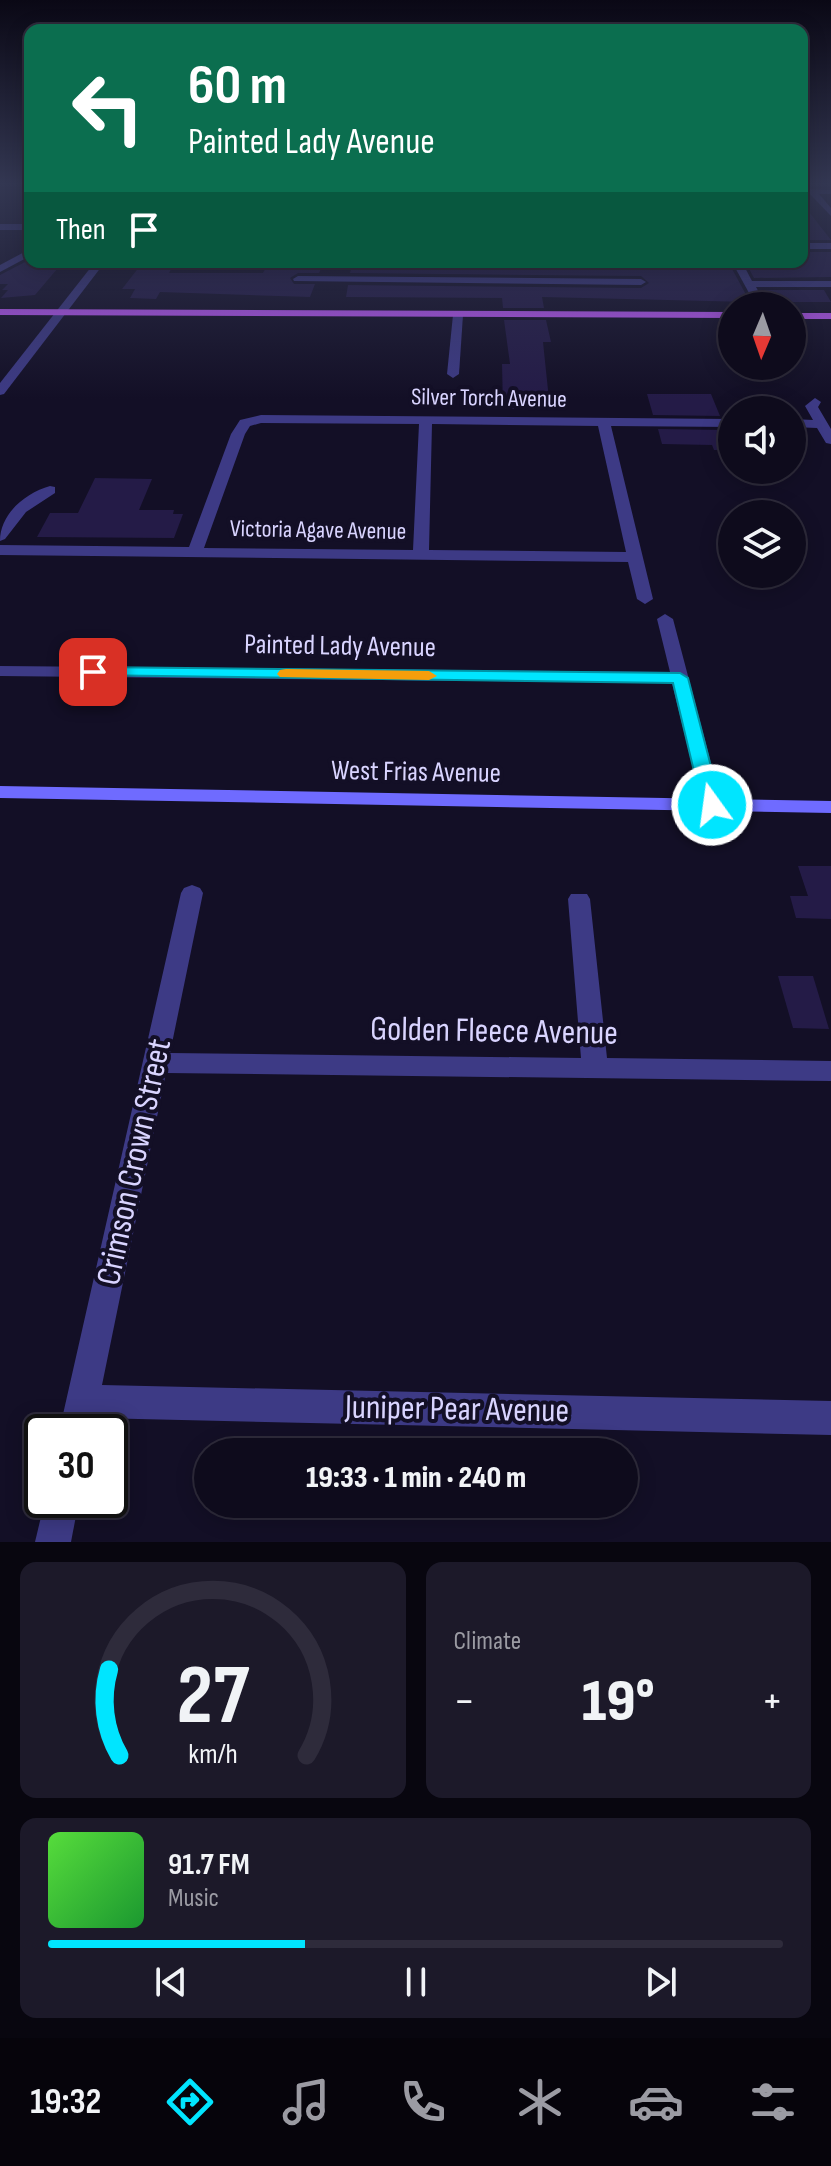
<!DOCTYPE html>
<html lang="en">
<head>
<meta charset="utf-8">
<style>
  body { margin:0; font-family:"Sofia Sans Condensed",sans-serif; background:#1c1929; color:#f1f3f6; height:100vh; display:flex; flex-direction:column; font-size:30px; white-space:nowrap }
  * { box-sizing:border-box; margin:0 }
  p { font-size:26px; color:#9b9ba3 }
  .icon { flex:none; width:44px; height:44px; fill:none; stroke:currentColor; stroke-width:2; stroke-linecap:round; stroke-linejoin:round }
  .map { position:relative; height:1542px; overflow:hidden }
  .details { display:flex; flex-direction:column; gap:20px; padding:20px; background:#08060f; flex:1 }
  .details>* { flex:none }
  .banner { position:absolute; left:24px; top:24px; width:784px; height:244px; border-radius:16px; box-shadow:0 4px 20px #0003,0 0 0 2px #2e2b3b; background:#0b6e4f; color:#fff; overflow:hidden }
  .needle { width:52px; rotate:182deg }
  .buttons { position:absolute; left:718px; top:292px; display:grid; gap:16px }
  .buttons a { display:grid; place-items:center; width:88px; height:88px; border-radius:50%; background:#0e0b1c; box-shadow:0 4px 20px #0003,0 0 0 2px #2e2b3b; font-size:40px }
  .speed { position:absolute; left:24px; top:1414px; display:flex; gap:16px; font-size:40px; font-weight:700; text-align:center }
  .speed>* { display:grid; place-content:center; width:104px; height:104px; border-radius:50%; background:#0e0b1c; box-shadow:0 4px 20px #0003,0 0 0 2px #2e2b3b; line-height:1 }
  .speed .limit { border:4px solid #111; border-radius:12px; background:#fff; color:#111 }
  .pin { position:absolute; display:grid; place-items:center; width:68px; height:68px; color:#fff; margin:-34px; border-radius:16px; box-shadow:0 4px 12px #0006 }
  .me { position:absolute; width:88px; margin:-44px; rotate:346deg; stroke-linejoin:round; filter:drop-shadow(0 0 6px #0008) }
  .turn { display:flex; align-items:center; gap:28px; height:168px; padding:0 32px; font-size:36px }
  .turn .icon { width:104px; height:104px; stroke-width:2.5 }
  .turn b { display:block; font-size:56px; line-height:68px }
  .then { display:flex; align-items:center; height:76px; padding:0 32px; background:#0003; gap:16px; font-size:30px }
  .big { font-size:60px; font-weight:800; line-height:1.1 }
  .details .widget { flex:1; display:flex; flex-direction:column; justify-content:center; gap:12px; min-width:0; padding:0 28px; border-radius:16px; background:#1c1929 }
  .details .dial { align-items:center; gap:0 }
  .dial svg { height:208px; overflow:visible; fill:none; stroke:#2e2b3b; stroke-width:7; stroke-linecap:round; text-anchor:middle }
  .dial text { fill:#f1f3f6; stroke:none }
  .song { display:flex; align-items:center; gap:24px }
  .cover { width:96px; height:96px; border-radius:12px; background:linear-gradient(135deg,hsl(110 70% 55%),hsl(130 70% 35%)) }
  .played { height:8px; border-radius:4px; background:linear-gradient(90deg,#00e5ff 35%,#2e2b3b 35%) }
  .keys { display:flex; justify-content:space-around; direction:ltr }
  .heat { display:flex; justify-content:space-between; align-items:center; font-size:44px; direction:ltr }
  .details .tiles { flex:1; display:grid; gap:20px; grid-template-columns:1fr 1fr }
  .widget:last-child { grid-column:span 2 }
  .trip { position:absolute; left:194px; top:1438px; width:444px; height:80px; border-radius:40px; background:#0e0b1c; box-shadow:0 4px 20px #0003,0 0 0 2px #2e2b3b; font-weight:800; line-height:80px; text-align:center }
  .tab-bar { display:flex; height:128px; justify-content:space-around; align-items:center; background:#06040b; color:#9b9ba3 }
  .tab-bar .icon { width:56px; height:56px }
  .tab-bar .on { color:#00e5ff }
  .tab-bar b { font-size:36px; color:#f1f3f6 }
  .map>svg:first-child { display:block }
  .building { fill:#241b47 }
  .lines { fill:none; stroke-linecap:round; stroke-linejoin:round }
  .street { fill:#3d3a85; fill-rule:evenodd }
  .secondary { fill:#6f6bff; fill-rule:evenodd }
  .primary { fill:#c25bff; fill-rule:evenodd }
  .route { fill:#00e5ff; stroke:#0095a6; stroke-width:2 }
  .slow { fill:#f59e0b }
  .labels { text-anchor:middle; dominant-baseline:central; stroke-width:8; stroke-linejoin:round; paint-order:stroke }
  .far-street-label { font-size:24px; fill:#d9d4ff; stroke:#130f26 }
  .street-label { font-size:28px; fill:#d9d4ff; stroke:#130f26 }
  .near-street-label { font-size:34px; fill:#d9d4ff; stroke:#130f26 }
</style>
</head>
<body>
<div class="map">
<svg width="831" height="1542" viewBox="0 0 831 1542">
  <rect width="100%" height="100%" fill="#130f26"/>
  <g class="building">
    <path d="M802,203L831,240H802Z"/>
    <path d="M802,252H831V277L754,278L748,267H802Z"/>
    <path d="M25,262H63L35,295L1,298L8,290H2L8,284H0V275Z"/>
    <path d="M143,262H175L169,273H263L268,264L323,265L319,273H298L290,278L294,284H315L310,297L160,292L156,299L130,298L135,289H122Z"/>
    <path d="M683,262H722L725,267H731L750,302L542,297L544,308H503L502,298L346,297L348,285L641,288L649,283L641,276L350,273L352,264H640L686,267Z"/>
    <path d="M761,290H824L831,302H765Z"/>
    <path d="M504,320H546L551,342H543L550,409H503L502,364H510Z"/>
    <path d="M647,394H711L720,416L653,415Z"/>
    <path d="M658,429L726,430L732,450H714L712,445L662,444Z"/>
    <path d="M95,478L152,479L139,510H174L173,514H183L174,538L37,537L50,513H78Z"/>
    <path d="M798,866H831V919L796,918L790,896H808Z"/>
    <path d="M778,976H813L829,1029L793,1028Z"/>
  </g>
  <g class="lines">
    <g class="street">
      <path d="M802,189L831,190V194H819L831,208V216L810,194L802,193Z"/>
      <rect x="0" y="224" width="30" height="6"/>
      <rect x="802" y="243" width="29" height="6"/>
      <path d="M30,249V256L0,272V265Z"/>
      <path d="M95,262H105L4,394L0,395V383Z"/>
      <path d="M732,262H742L752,281H831V287H756L763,300L754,302Z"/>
      <path d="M298,276L641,279L646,282L641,285L294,281L293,279Z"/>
      <path d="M458,312L463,315L459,374L453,378L447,374L453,315Z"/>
      <path d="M815,398L821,402L818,407L831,429V444L826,443L817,428L792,427V419L813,420L805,406Z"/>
      <path d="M261,415L732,419V427L611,426L653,599L645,604L637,599L628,562L0,555V545L189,547L231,434L240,420ZM261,423L419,424L413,550L204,548L245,434L250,426ZM432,424L598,426L626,552L429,550Z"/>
      <path d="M50,486L55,487V493L26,512L5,539L0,541C0,514 25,493 50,486Z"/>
      <path d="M665,614L673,619L722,805L712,811L702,805L672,683L0,676V666L670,672L657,619Z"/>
      <path d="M192,885L200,888L203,893L170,1053L581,1058L568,899L571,894H587L590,899L607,1058L831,1061V1081L166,1073L102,1385L831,1401V1435L96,1418L93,1432H59L181,893L184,888Z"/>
      <path d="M45,1500H79L71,1542H35Z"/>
    </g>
    <path class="secondary" d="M0,786L831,801V813L0,798Z"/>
    <g class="primary">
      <path d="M0,309L732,312V318L0,315Z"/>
      <rect x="792" y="313" width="39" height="6"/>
    </g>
  </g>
  <linearGradient id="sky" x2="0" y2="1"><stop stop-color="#0a0815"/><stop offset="0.46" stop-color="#333752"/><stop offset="1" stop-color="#333752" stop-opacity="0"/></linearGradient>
  <rect width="831" height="399" fill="url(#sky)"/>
  <path class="route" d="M93,667L680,673L688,678L721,805L712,811L702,805L673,683L87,675V668Z"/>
  <path class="slow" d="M286,669L429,671L437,676L429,680L280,677L277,674L280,670Z"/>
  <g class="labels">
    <g class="far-street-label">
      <text transform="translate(489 398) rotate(1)">Silver Torch Avenue</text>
      <text transform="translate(318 530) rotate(1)">Victoria Agave Avenue</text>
    </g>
    <g class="street-label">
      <text transform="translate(340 646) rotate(1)">Painted Lady Avenue</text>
      <text transform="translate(416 772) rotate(1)">West Frias Avenue</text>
    </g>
    <g class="near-street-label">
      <text transform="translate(494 1031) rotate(1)">Golden Fleece Avenue</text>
      <text transform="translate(134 1162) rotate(-78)">Crimson Crown Street</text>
      <text transform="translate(457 1409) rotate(1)">Juniper Pear Avenue</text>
    </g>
  </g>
</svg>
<div class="buttons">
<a><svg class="needle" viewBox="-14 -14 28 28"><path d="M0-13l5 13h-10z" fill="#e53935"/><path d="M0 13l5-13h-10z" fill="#9b9ba3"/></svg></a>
<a><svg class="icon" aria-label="sound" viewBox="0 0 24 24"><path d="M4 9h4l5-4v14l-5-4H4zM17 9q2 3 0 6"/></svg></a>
<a><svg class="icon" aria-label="layers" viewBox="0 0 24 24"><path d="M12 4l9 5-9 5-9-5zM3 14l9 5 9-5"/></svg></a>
</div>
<div class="speed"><div class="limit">30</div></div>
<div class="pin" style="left:93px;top:672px;background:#d93025"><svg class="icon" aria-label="arrive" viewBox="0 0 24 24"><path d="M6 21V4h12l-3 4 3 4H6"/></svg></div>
<svg class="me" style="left:712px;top:805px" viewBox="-20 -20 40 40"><circle r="17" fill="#00e5ff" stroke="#fff" stroke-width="3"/><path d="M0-11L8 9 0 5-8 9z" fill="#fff"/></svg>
<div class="trip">19:33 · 1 min · 240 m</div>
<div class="banner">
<div class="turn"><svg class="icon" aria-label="left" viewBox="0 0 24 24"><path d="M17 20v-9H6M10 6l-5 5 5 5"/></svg><div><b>60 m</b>Painted Lady Avenue</div></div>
<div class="then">Then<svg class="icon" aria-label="arrive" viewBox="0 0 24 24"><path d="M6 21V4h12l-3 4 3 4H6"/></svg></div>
</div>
</div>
<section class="details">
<div class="tiles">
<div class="widget dial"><svg viewBox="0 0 100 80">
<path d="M14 69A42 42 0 1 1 86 69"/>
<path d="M14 69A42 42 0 0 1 10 36" stroke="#00e5ff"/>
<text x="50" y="56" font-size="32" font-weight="700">27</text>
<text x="50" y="72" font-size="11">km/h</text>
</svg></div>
<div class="widget"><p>Climate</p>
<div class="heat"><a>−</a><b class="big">19°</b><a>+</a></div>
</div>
<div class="widget">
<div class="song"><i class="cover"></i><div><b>91.7 FM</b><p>Music</p></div></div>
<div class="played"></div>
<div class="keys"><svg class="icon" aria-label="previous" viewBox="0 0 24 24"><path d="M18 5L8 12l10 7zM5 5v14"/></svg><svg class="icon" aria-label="pause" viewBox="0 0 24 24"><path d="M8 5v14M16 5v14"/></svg><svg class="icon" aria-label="next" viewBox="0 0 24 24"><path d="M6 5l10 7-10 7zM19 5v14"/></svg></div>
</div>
</div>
</section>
<nav class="tab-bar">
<b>19:32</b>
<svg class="icon on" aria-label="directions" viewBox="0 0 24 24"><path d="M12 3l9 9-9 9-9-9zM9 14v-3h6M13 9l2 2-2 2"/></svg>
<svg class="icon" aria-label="music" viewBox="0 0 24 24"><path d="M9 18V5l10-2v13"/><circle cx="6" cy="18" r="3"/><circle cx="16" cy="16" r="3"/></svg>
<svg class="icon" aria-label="phone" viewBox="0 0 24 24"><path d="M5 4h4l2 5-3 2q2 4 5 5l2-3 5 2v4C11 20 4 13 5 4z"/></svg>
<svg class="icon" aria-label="climate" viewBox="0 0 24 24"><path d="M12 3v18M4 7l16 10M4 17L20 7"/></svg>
<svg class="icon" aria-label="car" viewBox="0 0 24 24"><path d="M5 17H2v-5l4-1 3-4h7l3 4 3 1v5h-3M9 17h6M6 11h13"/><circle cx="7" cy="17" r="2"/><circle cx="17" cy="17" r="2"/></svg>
<svg class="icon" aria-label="filters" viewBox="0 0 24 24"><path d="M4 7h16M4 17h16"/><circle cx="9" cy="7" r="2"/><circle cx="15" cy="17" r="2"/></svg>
</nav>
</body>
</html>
